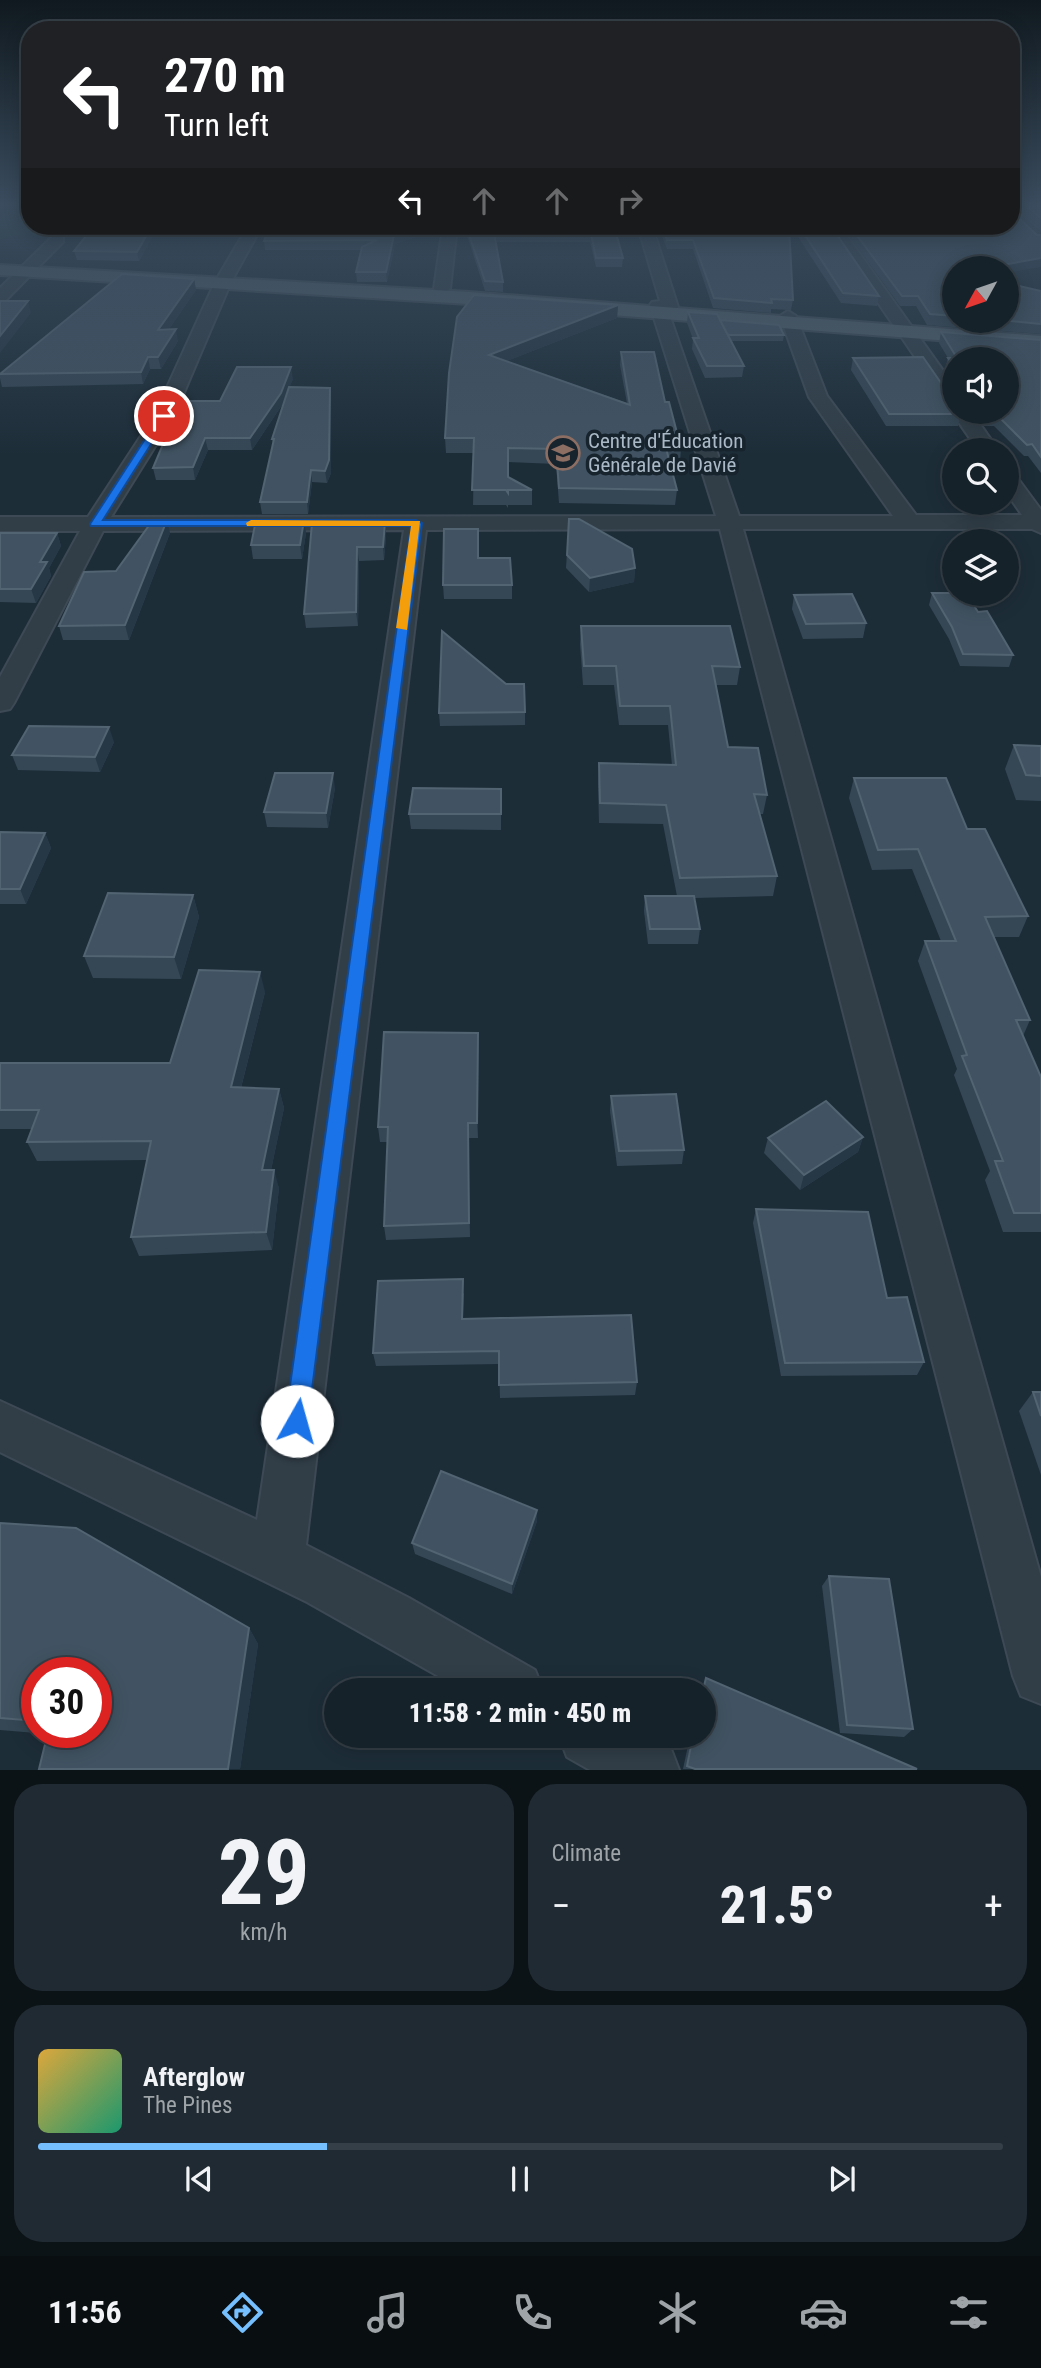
<!DOCTYPE html>
<html lang="en">
<head>
<meta charset="utf-8">
<style>
  body { margin:0; font-family:"Roboto Condensed",sans-serif; background:#1f2a32; color:#f1f3f6; height:100vh; display:flex; flex-direction:column; font-size:26px; white-space:nowrap }
  * { box-sizing:border-box; margin:0 }
  p { font-size:23px; color:#9ea4a8 }
  .icon { flex:none; width:38px; height:38px; fill:none; stroke:currentColor; stroke-width:2; stroke-linecap:round; stroke-linejoin:round }
  .map { position:relative; height:1770px; overflow:hidden }
  .sheet { display:flex; flex-direction:column; gap:14px; padding:14px; background:#0c1317; flex:1 }
  .sheet>* { flex:none }
  .banner { position:absolute; left:21px; top:21px; width:999px; height:214px; border-radius:28px; box-shadow:0 4px 18px #0003,0 0 0 2px #353f47; background:#202124; color:#fff; overflow:hidden }
  .needle { width:46px; rotate:230deg }
  .controls { position:absolute; left:942px; top:256px; display:grid; gap:14px }
  .controls a { display:grid; place-items:center; width:77px; height:77px; border-radius:50%; background:#16222a; box-shadow:0 4px 18px #0003,0 0 0 2px #353f47; font-size:35px }
  .speed { position:absolute; left:21px; top:1657px; display:flex; gap:14px; font-size:35px; font-weight:700; text-align:center }
  .speed>* { display:grid; place-content:center; width:91px; height:91px; border-radius:50%; background:#16222a; box-shadow:0 4px 18px #0003,0 0 0 2px #353f47; line-height:1 }
  .speed .limit { border:10px solid #d22; background:#fff; color:#111 }
  .pin { position:absolute; display:grid; place-items:center; width:60px; height:60px; color:#fff; margin:-30px; border:4px solid #fff; border-radius:50%; box-shadow:0 2px 7px #0007 }
  .me { position:absolute; width:77px; margin:-38px; rotate:7deg; stroke-linejoin:round; filter:drop-shadow(0 0 5px #0008) }
  .turn { display:flex; align-items:center; gap:24px; height:147px; padding:0 28px; font-size:32px }
  .turn .icon { width:91px; height:91px; stroke-width:2.5 }
  .turn b { display:block; font-size:49px; line-height:60px }
  .lanes { display:flex; align-items:center; height:66px; padding:0 28px; background:#0003; justify-content:center; gap:35px; direction:ltr }
  .lanes .off { opacity:.35 }
  .big { font-size:52px; font-weight:800; line-height:1.1 }
  .sheet .widget { flex:1; display:flex; flex-direction:column; justify-content:center; gap:10px; min-width:0; padding:0 24px; border-radius:28px; background:#1f2a32 }
  .sheet .dial { align-items:center; gap:0 }
  .dial b { font-size:91px; line-height:1 }
  .song { display:flex; align-items:center; gap:21px }
  .cover { width:84px; height:84px; border-radius:10px; background:linear-gradient(135deg,hsl(40 70% 55%),hsl(160 70% 35%)) }
  .played { height:7px; border-radius:4px; background:linear-gradient(90deg,#76bfff 30%,#353f47 30%) }
  .keys { display:flex; justify-content:space-around; direction:ltr }
  .heat { display:flex; justify-content:space-between; align-items:center; font-size:38px; direction:ltr }
  .sheet .tiles { flex:1; display:grid; gap:14px; grid-template-columns:1fr 1fr }
  .widget:last-child { grid-column:span 2 }
  .trip { position:absolute; left:324px; top:1678px; width:392px; height:70px; border-radius:35px; background:#16222a; box-shadow:0 4px 18px #0003,0 0 0 2px #353f47; font-weight:800; line-height:70px; text-align:center }
  .tabs { display:flex; height:112px; justify-content:space-around; align-items:center; background:#090e11; color:#9ea4a8 }
  .tabs .icon { width:49px; height:49px }
  .tabs .on { color:#76bfff }
  .tabs b { font-size:32px; color:#f1f3f6 }
  .map>svg:first-child { display:block }
  .green { fill:#1f3938 }
  .lines { fill:none; stroke-linecap:round; stroke-linejoin:round }
  .stream { stroke:#102536; stroke-width:4.5 }
  .minor-casing { stroke:#3d4a55; stroke-width:4 }
  .primary-casing { stroke:#3d4a55; stroke-width:4 }
  .minor { fill:#313e48; fill-rule:evenodd }
  .primary { fill:#4e5d69; fill-rule:evenodd }
  .wall { fill:#354755; fill-rule:evenodd }
  .shaded-wall { fill:#263745 }
  .building { fill:#415362; stroke:#526371; stroke-width:2 }
  .route { fill:#1a73e8; stroke:#114b97; stroke-width:2 }
  .slow { fill:#f59e0b }
  .labels { text-anchor:middle; dominant-baseline:central; stroke-width:7; stroke-linejoin:round; paint-order:stroke }
  .far-poi-label { font-size:21px; fill:#aab9c6; stroke:#17232d; text-anchor:start }
</style>
</head>
<body>
<div class="map">
<svg width="1041" height="1770" viewBox="0 0 1041 1770">
  <rect width="100%" height="100%" fill="#1d2d38"/>
  <path class="green" d="M0,207H30V226H67C45,243 24,229 0,240Z"/>
  <g class="lines">
    <path class="stream" d="M0,214L7,207"/>
    <defs>
      <g id="minor">
        <path d="M1012,208L1041,231V243L1036,242L1012,219Z"/>
        <path d="M248,226H262L231,282L174,416L111,517L716,516L650,305L652,302L660,301L638,226H652L678,307L676,310L668,311L739,516H893L809,397L780,316L788,311L796,316L827,396L916,515H1022L1006,492V470L1013,472L1041,510V533L1032,529H743L1041,1577V1704L1021,1696L1013,1676L720,529L426,530L306,1545L409,1598L535,1670L543,1690H463L307,1602L0,1452V1401L257,1520L404,530L103,531L14,703L10,709L0,711V677L80,531H0V517H88L154,416L215,282Z"/>
        <path d="M443,226H457L450,289L442,294L434,289Z"/>
        <path d="M826,226H840L954,386V406L947,404Z"/>
        <path d="M58,235L63,236V242L6,300L0,302V288L53,236Z"/>
        <path d="M954,408V411H971L998,450H978L951,411Z"/>
        <path d="M559,1736H647L671,1749L679,1770H590L567,1757Z"/>
      </g>
      <path id="primary" d="M0,265L469,292L1041,336V348L469,304L0,275Z"/>
    </defs>
    <use href="#minor" class="minor-casing"/>
    <use href="#primary" class="primary-casing"/>
    <use href="#minor" class="minor"/>
    <use href="#primary" class="primary"/>
  </g>
  <g class="wall">
    <path d="M1015,207H1041V229Z"/>
    <path d="M94,226H246L243,229L156,230L139,261L77,260L74,251Z"/>
    <path d="M263,226H441L440,228L395,244L387,282H357L356,272L361,250H265L264,241L269,229H263Z"/>
    <path d="M464,226H614L623,258L622,267H596L590,242H496L503,282V292L485,291Z"/>
    <path d="M658,226H789L793,300L791,310L771,309V313L713,308L693,249H667Z"/>
    <path d="M791,226H831L879,296L877,306L841,303Z"/>
    <path d="M842,226H1012L954,268V320H1006L1041,291V334L927,325L916,306H900Z"/>
    <path d="M194,279L196,290L169,329L178,341L161,369H150L143,384L2,387L0,378V373Z"/>
    <path d="M618,305L617,318L507,361L627,403L620,365L621,352L665,402L681,448L680,463H670L677,490L675,505L559,503L556,464L508,462V477L532,490V505H508V508L506,505H473L474,453H446L445,438L449,373Z"/>
    <path d="M688,312L784,335L783,341H731L744,366L742,377L705,378L692,349L693,339L687,323Z"/>
    <path d="M941,332L1041,340V473L1028,456H1024L994,426H984L974,411H1006L954,359V382L945,369L948,358L939,343Z"/>
    <path d="M853,358L952,401L961,414L958,426H886L851,370Z"/>
    <path d="M293,379L289,387L330,388L331,399V473L327,483L312,482L308,514H262L260,502L273,444L272,439L289,388L282,405L252,450H208L195,480H156L153,468L220,401Z"/>
    <path d="M569,519L635,568L634,582L589,592L566,568Z"/>
    <path d="M304,520L306,533L302,559H253L251,545Z"/>
    <path d="M385,522L386,536L384,560L359,561L358,626L306,628L304,614L312,523Z"/>
    <path d="M0,533H57L61,546L49,568L51,576L36,603L0,602Z"/>
    <path d="M170,533L129,640H63L59,626L116,571Z"/>
    <path d="M443,585H512V599H444Z"/>
    <path d="M932,593L978,612L1013,655L1009,667L960,666L949,639L929,605Z"/>
    <path d="M794,595L866,623L863,638L803,639L792,609Z"/>
    <path d="M581,626L740,667L737,685H716L728,747L767,795L763,814H760L777,876L773,896L694,898L700,929L698,944H648L644,911L645,896H677L663,824L599,823L598,783L599,763L672,765L668,725H619L614,685H583L580,644Z"/>
    <path d="M506,684L525,712V725L440,726L439,713Z"/>
    <path d="M114,742L100,772L18,770L12,755Z"/>
    <path d="M1014,745L1041,746V801L1016,800L1005,769Z"/>
    <path d="M854,778L967,829L1028,916L1019,937H994L1030,1020L1023,1036L1041,1077V1232H1003L985,1180L990,1171L954,1075L957,1069L918,961L925,941H941L912,869L872,870L849,798Z"/>
    <path d="M335,788L328,828L267,827L264,812Z"/>
    <path d="M501,804V830L411,829L409,814Z"/>
    <path d="M0,832L45,833L51,848L26,904H0Z"/>
    <path d="M193,895L199,917L181,979L93,978L84,956Z"/>
    <path d="M265,992L241,1088L279,1089L284,1108L271,1170L279,1188L272,1250L139,1256L131,1237L147,1160L37,1161L27,1142L32,1129H0V1063H170Z"/>
    <path d="M478,1033V1138H468L470,1237L386,1240L384,1226L388,1142H380L378,1127Z"/>
    <path d="M611,1096L684,1150L682,1164L617,1166L610,1111Z"/>
    <path d="M863,1137L858,1152L800,1190L764,1153L768,1138Z"/>
    <path d="M756,1209L887,1298L924,1362L917,1375L781,1376L753,1223Z"/>
    <path d="M464,1293L463,1319L637,1382L635,1395L500,1398L499,1364L376,1366L373,1353Z"/>
    <path d="M1033,1392H1041V1475L1019,1411Z"/>
    <path d="M537,1521L512,1594L415,1554L412,1543Z"/>
    <path d="M0,1523L76,1528L249,1628L258,1644L240,1769H39L48,1734L0,1730ZM37,1673H96V1732H37Z"/>
    <path d="M829,1576L913,1729L904,1737L840,1733L822,1586Z"/>
    <path d="M690,1736H704L917,1769H683Z"/>
  </g>
  <g class="shaded-wall">
    <path d="M152,226H155L156,230L139,261L137,252Z"/>
    <path d="M420,226H441L440,228L395,244L387,282L386,272L394,235Z"/>
    <path d="M1041,258V267L1006,273V268H986Z"/>
    <path d="M194,279L196,290L161,341L158,330Z"/>
    <path d="M28,301L31,313L0,353V336Z"/>
    <path d="M618,305L617,318L489,368V355Z"/>
    <path d="M176,329L178,341L161,369L158,357Z"/>
    <path d="M148,357L150,369L143,384L141,372Z"/>
    <path d="M291,367L293,379L282,405L252,450L250,438Z"/>
    <path d="M330,388L331,399V473L327,483L325,471Z"/>
    <path d="M205,438L208,450L195,480L193,467Z"/>
    <path d="M311,470L312,482L308,514L307,502Z"/>
    <path d="M167,520L170,533L129,640L125,625Z"/>
    <path d="M304,520L306,533L302,559L300,545Z"/>
    <path d="M385,522L386,536L384,560L383,547Z"/>
    <path d="M57,533L61,546L49,568L51,576L36,603L31,589L40,562Z"/>
    <path d="M357,547L359,561L358,626L356,612Z"/>
    <path d="M635,568L634,582L589,592L590,578Z"/>
    <path d="M109,727L114,742L100,772L95,757Z"/>
    <path d="M333,773L335,788L328,828L326,813Z"/>
    <path d="M45,833L51,848L26,904L20,889Z"/>
    <path d="M193,895L199,917L181,979L174,957Z"/>
    <path d="M260,972L265,992L236,1107L231,1087Z"/>
    <path d="M478,1033L479,1048L478,1138L477,1123Z"/>
    <path d="M279,1089L284,1108L267,1189L262,1170Z"/>
    <path d="M863,1137L858,1152L800,1190L804,1175Z"/>
    <path d="M274,1170L279,1188L272,1250L266,1232Z"/>
    <path d="M537,1510V1521L512,1594V1584Z"/>
    <path d="M249,1628L258,1644L240,1769H228Z"/>
  </g>
  <g class="building">
    <path d="M1012,207V212L1037,235H1041V258L986,268H954V316L930,314L918,296H902L850,226H1012Z"/>
    <path d="M1028,207H1041V218Z"/>
    <path d="M94,226H152L137,252L74,251Z"/>
    <path d="M270,226H420L394,235L386,272H356L362,247L377,240L264,241Z"/>
    <path d="M466,226H614L623,258H596L591,233H494L503,282L485,281Z"/>
    <path d="M662,226H789L793,300L771,299L772,303L714,298L693,240H667Z"/>
    <path d="M799,226H831L879,296L843,293Z"/>
    <path d="M122,274L194,279L158,330L176,329L158,357H148L141,372L0,374Z"/>
    <path d="M1006,283L1041,291V324L1000,320H1006Z"/>
    <path d="M474,295L618,305L489,355L630,405L621,352H654L665,402H669L681,448H666L677,490L559,488L556,449L508,448V477L532,490H508V493L506,490H472L474,438H445L449,373L457,317Z"/>
    <path d="M0,301H28L0,336Z"/>
    <path d="M688,312L717,314L744,366H707L693,338H699Z"/>
    <path d="M720,320L779,325L784,335H728Z"/>
    <path d="M941,332L1041,340V457L1032,444L1027,445L997,415H988L985,411H1006V359H954V367L948,358H957Z"/>
    <path d="M923,357L948,393L954,396L952,400L954,403V411H960L961,414H889L853,358Z"/>
    <path d="M237,367H291L281,393L250,438H205L193,467L153,468L181,401H220Z"/>
    <path d="M289,387L330,388L329,460L325,471L311,470L307,502H260L274,439H272Z"/>
    <path d="M569,519H579L632,549L635,568L590,578L567,555Z"/>
    <path d="M153,520H167L125,625L59,626L84,572L116,571Z"/>
    <path d="M256,520H304L300,545H251Z"/>
    <path d="M385,522L383,547H357L356,612L304,614L312,523Z"/>
    <path d="M444,529H478V558H510L512,585H443Z"/>
    <path d="M0,533H57L40,562H47L31,589H0Z"/>
    <path d="M932,593H966L978,612L987,611L1013,655L963,654L952,627Z"/>
    <path d="M852,594L866,623L806,624L794,595Z"/>
    <path d="M581,626H730L740,667L712,666L728,747L758,748L767,795L754,794L777,876L680,878L666,805L600,803L599,763L676,765L670,706H620L616,666H584Z"/>
    <path d="M442,631L506,684H524L525,712L439,713Z"/>
    <path d="M29,726L109,727L95,757L12,755Z"/>
    <path d="M1014,745L1041,746V776L1026,775Z"/>
    <path d="M275,773H333L326,813L264,812Z"/>
    <path d="M854,778H946L967,829H985L1028,916L985,917L1030,1020H1016L1041,1077V1213H1014L995,1161H1003L962,1056L967,1055L925,941H956L918,849L878,850Z"/>
    <path d="M413,788L501,789V814H409Z"/>
    <path d="M0,832L45,833L20,889H0Z"/>
    <path d="M108,893L193,895L174,957L84,956Z"/>
    <path d="M645,896H694L700,929H650Z"/>
    <path d="M199,970L260,972L231,1087L279,1089L262,1170H274L266,1232L131,1237L151,1141L27,1142L39,1110H0V1063H170Z"/>
    <path d="M384,1032L478,1033L477,1123H468L469,1223L384,1226L388,1127H378Z"/>
    <path d="M676,1094L684,1150L619,1151L611,1096Z"/>
    <path d="M826,1101L863,1137L804,1175L768,1138Z"/>
    <path d="M756,1209L868,1212L887,1298L907,1297L924,1362L785,1363Z"/>
    <path d="M463,1279L462,1319L631,1315L637,1382L499,1385V1351L373,1353L378,1281Z"/>
    <path d="M1033,1392H1041V1416Z"/>
    <path d="M441,1471L537,1510L512,1584L412,1543Z"/>
    <path d="M0,1523L76,1528L249,1628L228,1769H39L48,1732H96V1673H37V1721L0,1718Z"/>
    <path d="M829,1576L889,1579L913,1729L847,1725Z"/>
    <path d="M706,1678L917,1769H695L687,1766L693,1736H704L703,1690Z"/>
  </g>
  <linearGradient id="sky" x2="0" y2="1"><stop stop-color="#10191f"/><stop offset="0.45" stop-color="#3a4c5e"/><stop offset="1" stop-color="#3a4c5e" stop-opacity="0"/></linearGradient>
  <rect width="1041" height="455" fill="url(#sky)"/>
  <path class="route" d="M164,413L169,416L103,520H416L422,523L308,1421L305,1429L297,1433L288,1429L285,1421L411,526H91L90,524L160,416Z"/>
  <path class="slow" d="M251,520L420,521L407,630L396,628L411,526H247L246,523Z"/>
  <defs>
    <symbol id="school-ring" viewBox="-11 -11 22 22"><circle r="9.5" fill="#17232d" stroke="#8d6e63" stroke-width="1.5"/><path d="M0-5L7-2L0 1L-7-2ZM-4 1L0 2.5L4 1V4Q0 6-4 4Z" fill="#8d6e63"/></symbol>
  </defs>
  <g fill-rule="evenodd">
    <use href="#school-ring" x="544" y="434" width="38" height="38"/>
  </g>
  <g class="labels">
    <g class="far-poi-label">
      <text x="588" y="441">Centre d'Éducation<tspan x="588" dy="24">Générale de Davié</tspan></text>
    </g>
  </g>
</svg>
<div class="controls">
<a><svg class="needle" viewBox="-14 -14 28 28"><path d="M0-13l5 13h-10z" fill="#e53935"/><path d="M0 13l5-13h-10z" fill="#9ea4a8"/></svg></a>
<a><svg class="icon" aria-label="sound" viewBox="0 0 24 24"><path d="M4 9h4l5-4v14l-5-4H4zM17 9q2 3 0 6"/></svg></a>
<a><svg class="icon" aria-label="search" viewBox="0 0 24 24"><circle cx="10" cy="10" r="6"/><path d="M15 15l6 6"/></svg></a>
<a><svg class="icon" aria-label="layers" viewBox="0 0 24 24"><path d="M12 4l9 5-9 5-9-5zM3 14l9 5 9-5"/></svg></a>
</div>
<div class="speed"><div class="limit">30</div></div>
<div class="pin" style="left:164px;top:416px;background:#d93025"><svg class="icon" aria-label="arrive" viewBox="0 0 24 24"><path d="M6 21V4h12l-3 4 3 4H6"/></svg></div>
<svg class="me" style="left:297px;top:1421px" viewBox="-20 -20 40 40"><circle r="19" fill="#fff"/><path d="M0-13L10 11 0 6-10 11z" fill="#1a73e8"/></svg>
<div class="trip">11:58 · 2 min · 450 m</div>
<div class="banner">
<div class="turn"><svg class="icon" aria-label="left" viewBox="0 0 24 24"><path d="M17 20v-9H6M10 6l-5 5 5 5"/></svg><div><b>270 m</b>Turn left</div></div>
<div class="lanes"><svg class="icon" aria-label="left" viewBox="0 0 24 24"><path d="M17 20v-9H6M10 6l-5 5 5 5"/></svg><svg class="icon off" aria-label="ahead" viewBox="0 0 24 24"><path d="M12 20V5M6 11l6-6 6 6"/></svg><svg class="icon off" aria-label="ahead" viewBox="0 0 24 24"><path d="M12 20V5M6 11l6-6 6 6"/></svg><svg class="icon off" aria-label="right" viewBox="0 0 24 24"><path d="M7 20v-9h11M14 6l5 5-5 5"/></svg></div>
</div>
</div>
<section class="sheet">
<div class="tiles">
<div class="widget dial"><b>29</b><p>km/h</p></div>
<div class="widget"><p>Climate</p>
<div class="heat"><a>−</a><b class="big">21.5°</b><a>+</a></div>
</div>
<div class="widget">
<div class="song"><i class="cover"></i><div><b>Afterglow</b><p>The Pines</p></div></div>
<div class="played"></div>
<div class="keys"><svg class="icon" aria-label="previous" viewBox="0 0 24 24"><path d="M18 5L8 12l10 7zM5 5v14"/></svg><svg class="icon" aria-label="pause" viewBox="0 0 24 24"><path d="M8 5v14M16 5v14"/></svg><svg class="icon" aria-label="next" viewBox="0 0 24 24"><path d="M6 5l10 7-10 7zM19 5v14"/></svg></div>
</div>
</div>
</section>
<nav class="tabs">
<b>11:56</b>
<svg class="icon on" aria-label="directions" viewBox="0 0 24 24"><path d="M12 3l9 9-9 9-9-9zM9 14v-3h6M13 9l2 2-2 2"/></svg>
<svg class="icon" aria-label="music" viewBox="0 0 24 24"><path d="M9 18V5l10-2v13"/><circle cx="6" cy="18" r="3"/><circle cx="16" cy="16" r="3"/></svg>
<svg class="icon" aria-label="phone" viewBox="0 0 24 24"><path d="M5 4h4l2 5-3 2q2 4 5 5l2-3 5 2v4C11 20 4 13 5 4z"/></svg>
<svg class="icon" aria-label="climate" viewBox="0 0 24 24"><path d="M12 3v18M4 7l16 10M4 17L20 7"/></svg>
<svg class="icon" aria-label="car" viewBox="0 0 24 24"><path d="M5 17H2v-5l4-1 3-4h7l3 4 3 1v5h-3M9 17h6M6 11h13"/><circle cx="7" cy="17" r="2"/><circle cx="17" cy="17" r="2"/></svg>
<svg class="icon" aria-label="filters" viewBox="0 0 24 24"><path d="M4 7h16M4 17h16"/><circle cx="9" cy="7" r="2"/><circle cx="15" cy="17" r="2"/></svg>
</nav>
</body>
</html>
